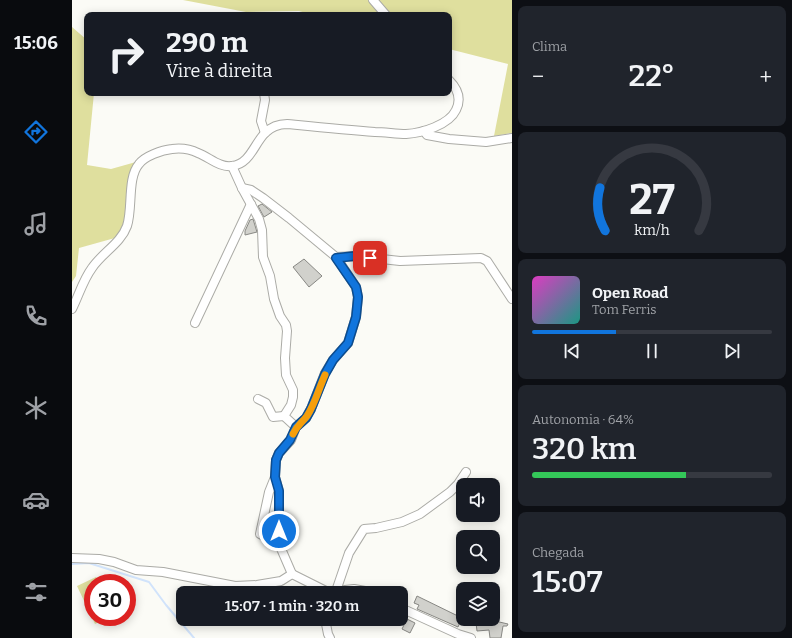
<!DOCTYPE html>
<html lang="pt">
<head>
<meta charset="utf-8">
<style>
  body { margin:0; font-family:Bitter,serif; background:#20242c; color:#f1f3f6; height:100vh; display:flex; flex-direction:column; font-size:15px; white-space:nowrap }
  * { box-sizing:border-box; margin:0 }
  p { font-size:13px; color:#9ea1a6 }
  .icon { flex:none; width:22px; height:22px; fill:none; stroke:currentColor; stroke-width:2; stroke-linecap:round; stroke-linejoin:round }
  .map { position:relative; flex:1; overflow:hidden }
  .drawer { display:flex; flex-direction:column; gap:6px; padding:6px; background:#0d0f14; width:280px }
  .drawer>* { flex:none }
  .hud { position:absolute; left:12px; top:12px; width:368px; height:84px; border-radius:8px; box-shadow:0 2px 10px #0003; background:#171b24; color:#f1f3f6; overflow:hidden }
  .controls { position:absolute; left:384px; top:478px; display:grid; gap:8px }
  .controls a { display:grid; place-items:center; width:44px; height:44px; border-radius:8px; background:#171b24; box-shadow:0 2px 10px #0003; font-size:20px }
  .speed { position:absolute; left:12px; top:574px; display:flex; gap:8px; font-size:20px; font-weight:700; text-align:center }
  .speed>* { display:grid; place-content:center; width:52px; height:52px; border-radius:50%; background:#171b24; box-shadow:0 2px 10px #0003; line-height:1 }
  .speed .limit { border:6px solid #d22; background:#fff; color:#111 }
  .pin { position:absolute; display:grid; place-items:center; width:34px; height:34px; color:#fff; margin:-17px; border-radius:8px; box-shadow:0 2px 6px #0006 }
  .me { position:absolute; width:44px; margin:-22px; rotate:0deg; stroke-linejoin:round; filter:drop-shadow(0 0 3px #0008) }
  .turn { display:flex; align-items:center; gap:14px; height:84px; padding:0 16px; font-size:18px }
  .turn .icon { width:52px; height:52px; stroke-width:2.5 }
  .turn b { display:block; font-size:28px; line-height:34px }
  .big { font-size:30px; font-weight:600; line-height:1.1 }
  .drawer .tile { flex:1; display:flex; flex-direction:column; justify-content:center; gap:6px; min-width:0; padding:0 14px; border-radius:8px; background:#20242c }
  .drawer .dial { align-items:center; gap:0 }
  .dial svg { height:104px; overflow:visible; fill:none; stroke:#363941; stroke-width:7; stroke-linecap:round; text-anchor:middle }
  .dial text { fill:#f1f3f6; stroke:none }
  .song { display:flex; align-items:center; gap:12px }
  .cover { width:48px; height:48px; border-radius:6px; background:linear-gradient(135deg,hsl(310 70% 55%),hsl(170 70% 35%)) }
  .played { height:4px; border-radius:2px; background:linear-gradient(90deg,#1175dd 35%,#363941 35%) }
  .keys { display:flex; justify-content:space-around; direction:ltr }
  .heat { display:flex; justify-content:space-between; align-items:center; font-size:22px; direction:ltr }
  .charge { height:6px; border-radius:3px; background:linear-gradient(90deg,#34c759 64%,#363941 0) }
  .trip { position:absolute; left:104px; top:586px; width:232px; height:40px; border-radius:8px; background:#171b24; box-shadow:0 2px 10px #0003; font-weight:600; line-height:40px; text-align:center }
  main { display:flex; flex:1; min-height:0 }
  .menu { display:flex; flex-direction:column; width:72px; justify-content:space-around; align-items:center; background:#090b0e; color:#9ea1a6 }
  .menu .icon { width:28px; height:28px }
  .menu .on { color:#1175dd }
  .menu b { font-size:18px; color:#f1f3f6 }
  .map>svg:first-child { display:block }
  .green { fill:#dfdf9e }
  .lines { fill:none; stroke-linecap:round; stroke-linejoin:round }
  .stream { stroke:#d1e3fb; stroke-width:2 }
  .building { fill:#d1d1cc; stroke:#888884 }
  .minor-casing { stroke:#ababa6; stroke-width:10 }
  .minor { stroke:#fff; stroke-width:8 }
  .route-casing { stroke:#0b4c90; stroke-width:10 }
  .route { stroke:#1175dd; stroke-width:7 }
  .slow { stroke:#f59e0b; stroke-width:7 }
</style>
</head>
<body>
<main>
<nav class="menu">
<b>15:06</b>
<svg class="icon on" aria-label="directions" viewBox="0 0 24 24"><path d="M12 3l9 9-9 9-9-9zM9 14v-3h6M13 9l2 2-2 2"/></svg>
<svg class="icon" aria-label="music" viewBox="0 0 24 24"><path d="M9 18V5l10-2v13"/><circle cx="6" cy="18" r="3"/><circle cx="16" cy="16" r="3"/></svg>
<svg class="icon" aria-label="phone" viewBox="0 0 24 24"><path d="M5 4h4l2 5-3 2q2 4 5 5l2-3 5 2v4C11 20 4 13 5 4z"/></svg>
<svg class="icon" aria-label="climate" viewBox="0 0 24 24"><path d="M12 3v18M4 7l16 10M4 17L20 7"/></svg>
<svg class="icon" aria-label="car" viewBox="0 0 24 24"><path d="M5 17H2v-5l4-1 3-4h7l3 4 3 1v5h-3M9 17h6M6 11h13"/><circle cx="7" cy="17" r="2"/><circle cx="17" cy="17" r="2"/></svg>
<svg class="icon" aria-label="filters" viewBox="0 0 24 24"><path d="M4 7h16M4 17h16"/><circle cx="9" cy="7" r="2"/><circle cx="15" cy="17" r="2"/></svg>
</nav>
<div class="map">
<svg width="440" height="638" viewBox="0 0 440 638">
  <rect width="100%" height="100%" fill="#fbfbf6"/>
  <g class="green">
    <path d="M111,0H440V133L422,136L436,64L377,49V15H241L227,11L174,12Z"/>
    <path d="M0,27L15,40V93H22L15,165L39,169L71,160L67,164L50,236L7,248L4,276L0,282Z"/>
    <path d="M24,577L27,583H21V617H38L23,624L5,586Z"/>
  </g>
  <g class="lines">
    <path class="stream" d="M0,564L17,563L77,582L94,605L122,638"/>
  </g>
  <g class="building">
    <path d="M190,204L200,212L192,217L186,206Z"/>
    <path d="M181,219L185,232L173,235V231L178,220Z"/>
    <path d="M232,259L250,276L237,287L221,267Z"/>
    <path d="M345,596L390,618L386,627L345,609L347,605L342,603Z"/>
    <path d="M335,619L343,623L338,633L330,629Z"/>
    <path d="M408,619H423V621L436,624L435,626H431L429,638H418L417,630L405,631L404,623L409,622Z"/>
  </g>
  <g class="lines">
    <defs>
      <g id="minor">
        <path d="M301,0L314,15"/>
        <path d="M192,93L193,100L189,121L193,133"/>
        <path d="M352,131L355,135L377,139L414,142L440,138"/>
        <path d="M160,166L170,188L187,219L190,230L191,257L198,276L202,299L208,316L214,325L215,331L213,358L214,375L221,390V397L219,405L212,416L224,427"/>
        <path d="M170,188L179,190L191,198L217,218L264,257L284,287L286,297L284,317L276,343L261,360L253,373L239,409L234,418L224,427L219,440L207,453L204,460L203,477L207,491V544L220,574"/>
        <path d="M264,257L283,256L328,261L409,258L415,261L440,299"/>
        <path d="M0,309C7,295 11,280 20,268C30,253 49,243 55,226C61,208 55,178 67,164C73,156 90,150 100,149C108,148 118,149 126,153C137,157 148,168 160,166C178,164 182,144 193,133C199,127 207,124 215,124C245,127 274,130 303,132C313,132 324,134 334,134C350,133 377,125 384,110C390,98 385,88 377,80"/>
        <path d="M123,323L179,204"/>
        <path d="M186,399L194,403L201,417L212,416"/>
        <path d="M203,477L197,492L188,534L207,544"/>
        <path d="M0,558L27,559L42,562L64,570L91,572L163,586L185,585L209,581L220,574"/>
        <path d="M220,574L256,592L282,589L293,591L298,593"/>
        <path d="M264,591L277,553L292,529L304,528L330,522L348,514L378,492L386,484L394,472"/>
        <path d="M329,608L386,634L399,638"/>
        <path d="M253,619L256,634L258,638"/>
      </g>
    </defs>
    <use href="#minor" class="minor-casing"/>
    <use href="#minor" class="minor"/>
  </g>
  <g class="lines">
    <defs>
      <path id="route" d="M207,531V491L203,477L204,460L207,453L218,440L224,427L234,418L239,409L253,374L261,360L276,343L284,317L286,297L284,287L264,258L283,256L298,258"/>
    </defs>
    <use href="#route" class="route-casing"/>
    <use href="#route" class="route"/>
    <path class="slow" d="M221,434C225,425 230,423 235,416C243,404 247,388 253,375"/>
  </g>
</svg>
<div class="controls">
<a><svg class="icon" aria-label="sound" viewBox="0 0 24 24"><path d="M4 9h4l5-4v14l-5-4H4zM17 9q2 3 0 6"/></svg></a>
<a><svg class="icon" aria-label="search" viewBox="0 0 24 24"><circle cx="10" cy="10" r="6"/><path d="M15 15l6 6"/></svg></a>
<a><svg class="icon" aria-label="layers" viewBox="0 0 24 24"><path d="M12 4l9 5-9 5-9-5zM3 14l9 5 9-5"/></svg></a>
</div>
<div class="speed"><div class="limit">30</div></div>
<div class="pin" style="left:298px;top:258px;background:#d93025"><svg class="icon" aria-label="arrive" viewBox="0 0 24 24"><path d="M6 21V4h12l-3 4 3 4H6"/></svg></div>
<svg class="me" style="left:207px;top:531px" viewBox="-20 -20 40 40"><circle r="17" fill="#1175dd" stroke="#fff" stroke-width="3"/><path d="M0-11L8 9 0 5-8 9z" fill="#fff"/></svg>
<div class="trip">15:07 · 1 min · 320 m</div>
<div class="hud">
<div class="turn"><svg class="icon" aria-label="right" viewBox="0 0 24 24"><path d="M7 20v-9h11M14 6l5 5-5 5"/></svg><div><b>290 m</b>Vire à direita</div></div>
</div>
</div>
<section class="drawer">
<div class="tile"><p>Clima</p>
<div class="heat"><a>−</a><b class="big">22°</b><a>+</a></div>
</div>
<div class="tile dial"><svg viewBox="0 0 100 80">
<path d="M14 69A42 42 0 1 1 86 69"/>
<path d="M14 69A42 42 0 0 1 10 36" stroke="#1175dd"/>
<text x="50" y="56" font-size="32" font-weight="700">27</text>
<text x="50" y="72" font-size="11">km/h</text>
</svg></div>
<div class="tile">
<div class="song"><i class="cover"></i><div><b>Open Road</b><p>Tom Ferris</p></div></div>
<div class="played"></div>
<div class="keys"><svg class="icon" aria-label="previous" viewBox="0 0 24 24"><path d="M18 5L8 12l10 7zM5 5v14"/></svg><svg class="icon" aria-label="pause" viewBox="0 0 24 24"><path d="M8 5v14M16 5v14"/></svg><svg class="icon" aria-label="next" viewBox="0 0 24 24"><path d="M6 5l10 7-10 7zM19 5v14"/></svg></div>
</div>
<div class="tile"><p>Autonomia · 64%</p><b class="big">320 km</b><div class="charge"></div></div>
<div class="tile"><p>Chegada</p><b class="big">15:07</b></div>
</section>
</main>
</body>
</html>
